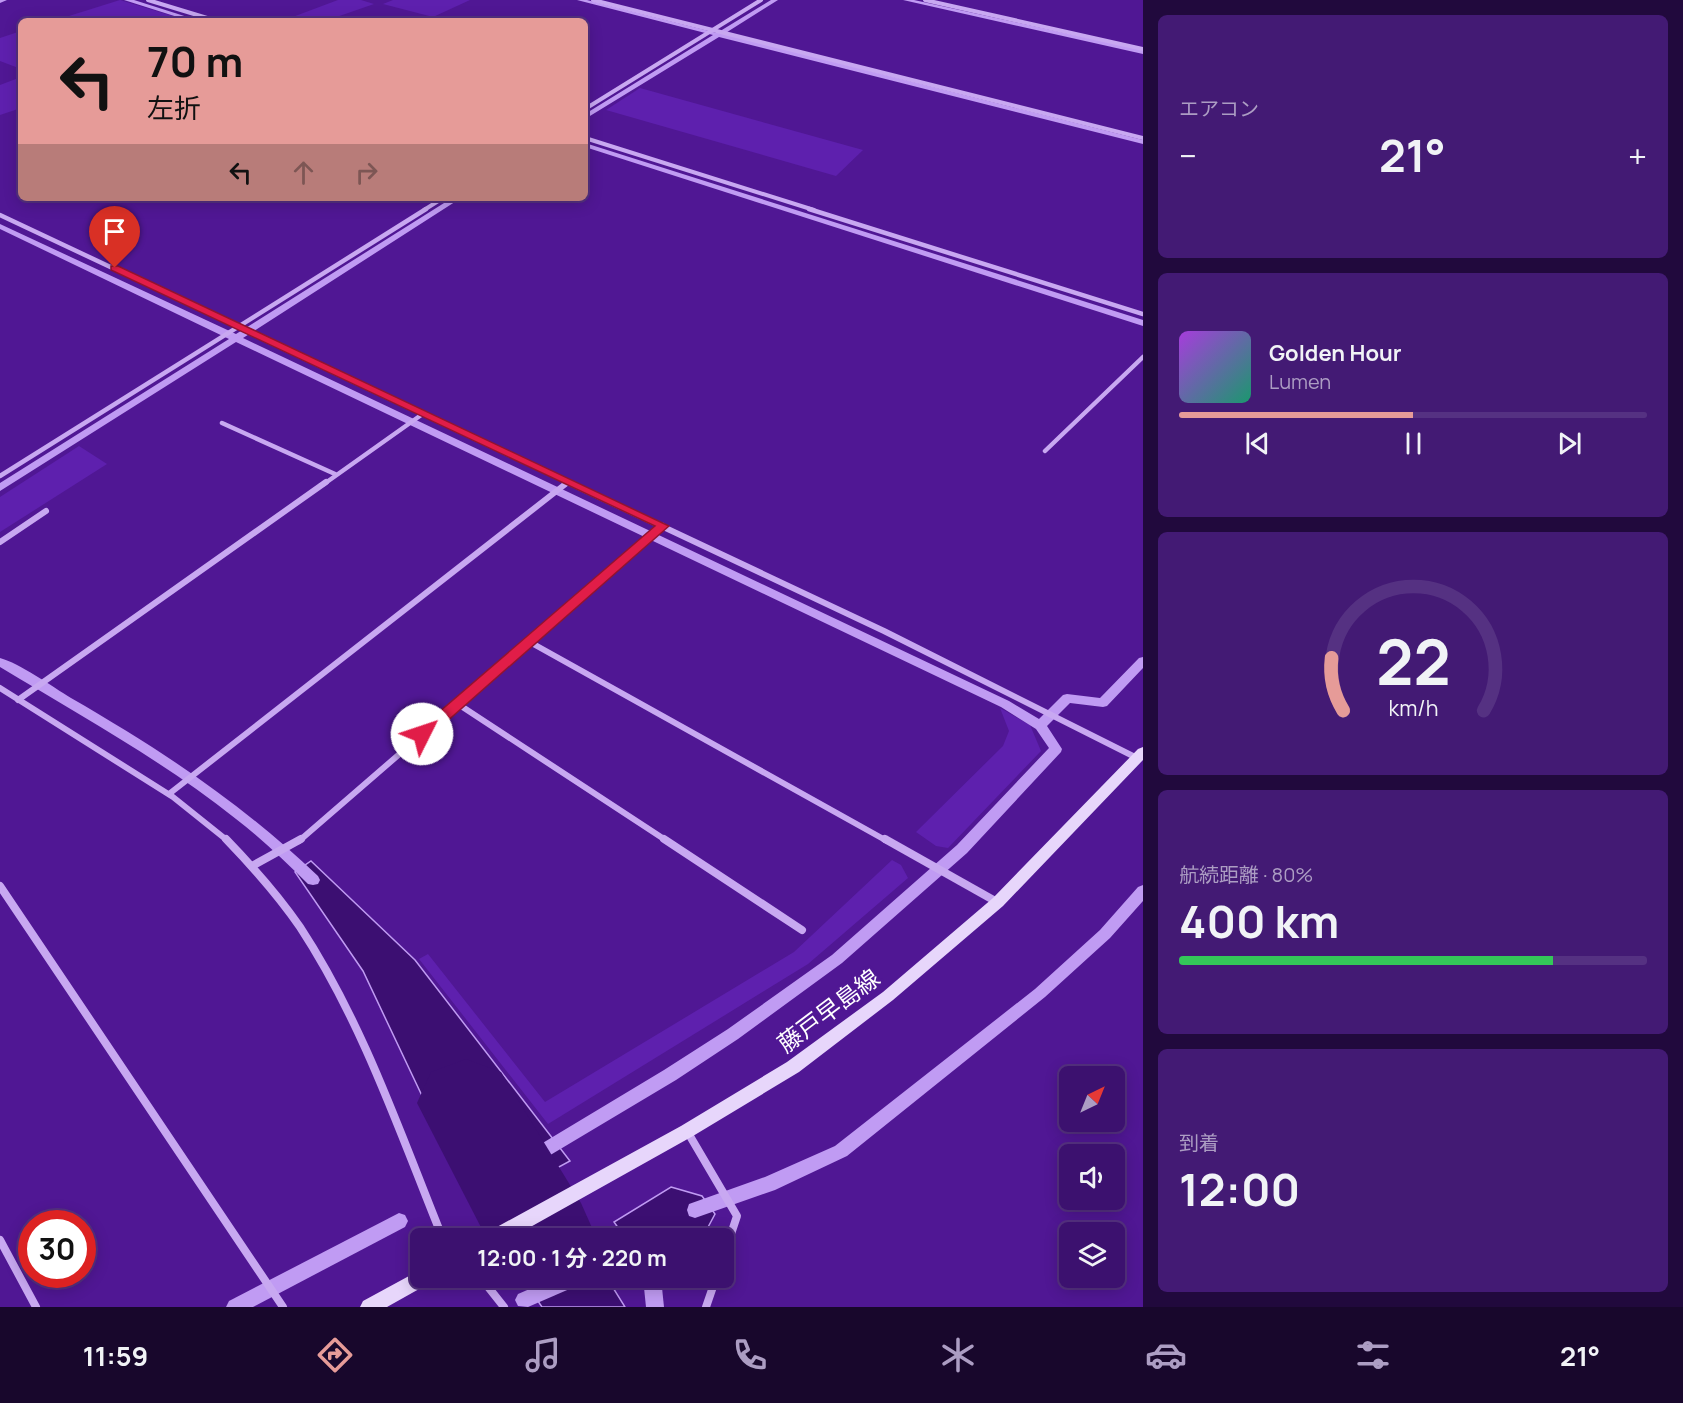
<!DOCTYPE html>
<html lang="ja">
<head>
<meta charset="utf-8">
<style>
  body { margin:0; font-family:Manrope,"Noto Sans JP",sans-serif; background:#431a74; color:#f1f3f6; height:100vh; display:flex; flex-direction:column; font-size:22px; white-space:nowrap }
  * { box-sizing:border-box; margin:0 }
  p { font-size:20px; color:#ac9dc3 }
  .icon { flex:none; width:33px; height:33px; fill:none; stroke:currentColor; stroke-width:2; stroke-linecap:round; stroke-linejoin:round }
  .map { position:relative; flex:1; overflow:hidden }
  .sheet { display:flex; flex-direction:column; gap:15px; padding:15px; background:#21093d; width:540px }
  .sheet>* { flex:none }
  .banner { position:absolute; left:18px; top:18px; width:570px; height:183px; border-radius:9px; box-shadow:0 3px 15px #0003,0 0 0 2px #553182; background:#e69b98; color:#111; overflow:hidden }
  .needle { width:39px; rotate:43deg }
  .buttons { position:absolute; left:1059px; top:1066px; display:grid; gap:12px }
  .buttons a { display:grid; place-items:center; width:66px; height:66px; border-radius:9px; background:#3c116f; box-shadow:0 3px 15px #0003,0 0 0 2px #553182; font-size:30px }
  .speed { position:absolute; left:18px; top:1210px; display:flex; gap:12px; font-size:30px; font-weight:700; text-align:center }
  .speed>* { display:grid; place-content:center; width:78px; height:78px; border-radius:50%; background:#3c116f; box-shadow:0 3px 15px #0003,0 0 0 2px #553182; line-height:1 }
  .speed .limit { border:9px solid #d22; background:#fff; color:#111 }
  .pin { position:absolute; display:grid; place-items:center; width:51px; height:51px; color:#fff; margin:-62px -26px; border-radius:50% 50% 50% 0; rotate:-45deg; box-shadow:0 0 6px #0007 }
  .pin .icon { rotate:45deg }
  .me { position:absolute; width:66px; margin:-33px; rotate:49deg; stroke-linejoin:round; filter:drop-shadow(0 0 4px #0008) }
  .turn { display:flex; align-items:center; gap:21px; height:126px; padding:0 30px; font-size:27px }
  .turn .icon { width:78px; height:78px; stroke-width:2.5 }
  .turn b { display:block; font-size:42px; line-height:51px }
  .lanes { display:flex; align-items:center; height:57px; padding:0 30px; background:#0003; justify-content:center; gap:30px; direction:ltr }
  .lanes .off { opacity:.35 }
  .big { font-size:45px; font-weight:700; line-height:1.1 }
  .sheet .tile { flex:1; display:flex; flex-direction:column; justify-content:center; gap:9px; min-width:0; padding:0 21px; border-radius:9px; background:#431a74 }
  .sheet .dial { align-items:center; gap:0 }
  .dial svg { height:156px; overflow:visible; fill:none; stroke:#553182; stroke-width:7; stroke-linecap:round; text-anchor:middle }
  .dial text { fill:#f1f3f6; stroke:none }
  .song { display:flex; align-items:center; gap:18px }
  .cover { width:72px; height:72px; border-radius:9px; background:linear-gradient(135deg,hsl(280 70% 55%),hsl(160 70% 35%)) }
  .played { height:6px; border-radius:3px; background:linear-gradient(90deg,#e69b98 50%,#553182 50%) }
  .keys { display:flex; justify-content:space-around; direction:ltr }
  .heat { display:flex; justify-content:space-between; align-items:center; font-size:33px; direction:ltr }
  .charge { height:9px; border-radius:4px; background:linear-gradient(90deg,#34c759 80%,#553182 0) }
  .trip { position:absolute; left:410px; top:1228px; width:324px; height:60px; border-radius:9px; background:#3c116f; box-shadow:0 3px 15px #0003,0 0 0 2px #553182; font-weight:700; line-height:60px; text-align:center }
  .tab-bar { display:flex; height:96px; justify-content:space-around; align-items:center; background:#18072c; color:#ac9dc3 }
  .tab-bar .icon { width:42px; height:42px }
  .tab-bar .active { color:#e69b98 }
  .tab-bar b { font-size:27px; color:#f1f3f6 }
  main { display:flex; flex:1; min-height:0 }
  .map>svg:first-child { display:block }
  .green { fill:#5e20ae }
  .water { fill:#3c0f72; stroke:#c09bf3; stroke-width:1.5 }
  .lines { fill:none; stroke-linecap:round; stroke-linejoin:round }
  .stream { fill:#c09bf3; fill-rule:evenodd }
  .river { fill:#3c0f72; fill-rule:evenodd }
  .street-far3 { stroke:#c8a8f1; stroke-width:4 }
  .street-far2 { stroke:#c8a8f1; stroke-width:4.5 }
  .street-far1 { stroke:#c8a8f1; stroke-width:6 }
  .street { stroke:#c8a8f1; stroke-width:8 }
  .secondary { fill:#e7d6fb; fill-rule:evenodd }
  .route { fill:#e11d48; stroke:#92132f; stroke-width:1.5 }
  .labels { text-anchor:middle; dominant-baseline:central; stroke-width:6; stroke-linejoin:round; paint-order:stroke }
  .near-street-label { font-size:24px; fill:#fff; stroke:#501794 }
</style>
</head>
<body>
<main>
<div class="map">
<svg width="1143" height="1307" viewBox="0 0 1143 1307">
  <rect width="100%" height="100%" fill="#501794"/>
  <g class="green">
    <path d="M120,0L173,16L159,21H53Z"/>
    <path d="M338,0H361L374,4L325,21H282Z"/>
    <path d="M393,0H470L433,17L383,4Z"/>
    <path d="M21,31V69L0,61V38Z"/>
    <path d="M21,77V108L0,115V85Z"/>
    <path d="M640,88L863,150L836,176L606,110Z"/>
    <path d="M79,446L107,464L0,532V497Z"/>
    <path d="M1000,708L1030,725L1041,751L948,848L936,846L916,832L1003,746L1009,731Z"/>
    <path d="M892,860L901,865L908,878L808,964L548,1124L419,959L428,954L545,1102L794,952Z"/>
  </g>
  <g class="water">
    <path d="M311,861L415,960L570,1161L479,1210L459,1174L363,971L295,872Z"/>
    <path d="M671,1187L702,1196L715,1214L707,1229L688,1239H626L614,1222Z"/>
    <path d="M522,1278H607L625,1307H542Z"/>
  </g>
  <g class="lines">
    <g class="stream">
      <path d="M0,0H7L0,3Z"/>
      <path d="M124,0H134L200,21H190Z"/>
      <path d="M577,0H587L717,33L771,0H778L724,34L1143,140V144L719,37L585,119V114L713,35Z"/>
      <path d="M903,0H914L1143,50V54Z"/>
      <path d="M585,143L1143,320V326L585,147Z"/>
      <path d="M452,198H461L243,338L1009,701L1039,719L1063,695L1067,694L1100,698L1139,658L1143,657V668L1107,706L1103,707L1070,703L1047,726L1062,749L1061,752L967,853L842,963L738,1039L676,1080L542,1160L536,1157L534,1152L536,1147L664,1070L728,1029L832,955L957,845L1049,748L1036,729L1001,707L236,342L0,491V483L229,339L0,229V224L236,334Z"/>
      <path d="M0,658C19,663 53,687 71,698C163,751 241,803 318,876L320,880L318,884L313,885L308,884C285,861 262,839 236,819C163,761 80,715 0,667Z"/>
      <path d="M1143,885V901L1110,938L1045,997L847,1156L775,1190L695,1218L689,1216L687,1210L689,1204L765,1177L835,1146L1035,989L1100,930L1138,887Z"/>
      <path d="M399,1213L405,1215L408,1221L405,1227L253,1307H226L229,1301Z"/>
      <path d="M555,1278H584L581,1284L528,1307L518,1306L515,1300L518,1294Z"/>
      <path d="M643,1278H661L664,1307H646Z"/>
    </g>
    <g class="river">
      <path d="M466,1059L501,1072L581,1203L597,1239H487L417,1103L431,1072Z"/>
      <path d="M514,1278H574L544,1290Z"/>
    </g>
    <g class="street-far3">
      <path d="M148,0L217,21"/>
      <path d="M593,0L1143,138"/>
      <path d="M925,0L1143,49"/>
      <path d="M585,109L761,0"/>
      <path d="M585,138L814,210"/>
      <path d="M424,210L443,198"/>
    </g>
    <g class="street-far2">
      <path d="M809,209L1143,314"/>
      <path d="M0,215L571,484"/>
      <path d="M222,423L335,474"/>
      <path d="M1045,451L1143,357"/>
      <path d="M0,476L426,209"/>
      <path d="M324,484L424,413"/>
      <path d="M566,484L568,482"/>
    </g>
    <g class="street-far1">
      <path d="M568,482L884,631L1137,758"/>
      <path d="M0,542L46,511"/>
      <path d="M528,641L887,841"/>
      <path d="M0,688L173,797L228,841"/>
      <path d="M18,700L326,482"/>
      <path d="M458,704L667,841"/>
      <path d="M169,794L568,482"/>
      <path d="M299,841L663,526"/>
    </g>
    <g class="street">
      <path d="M226,839C253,867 278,895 300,927C363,1023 400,1133 443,1239"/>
      <path d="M664,839L802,930"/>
      <path d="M885,839L997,902"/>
      <path d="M252,866L301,839"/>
      <path d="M0,886L283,1307"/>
      <path d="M687,1131L737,1216L723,1258"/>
      <path d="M0,1240L36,1307"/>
      <path d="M481,1278L504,1307"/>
      <path d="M706,1307L716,1278"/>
    </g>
    <g class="secondary">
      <path d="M1143,747V760L1003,906L893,1000L799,1072L693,1136L509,1239H483L486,1233L681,1126L787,1062L883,992L993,898L1138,749Z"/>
      <path d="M420,1270V1278H431L428,1284L387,1307H360L363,1301Z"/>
    </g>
  </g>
  <path class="route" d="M111,266H118L669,526L428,738H417L415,734L417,731L655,526L111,270Z"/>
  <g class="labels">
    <g class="near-street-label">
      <text transform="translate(828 1010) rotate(-37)">藤戸早島線</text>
    </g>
  </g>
</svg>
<div class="buttons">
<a><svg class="needle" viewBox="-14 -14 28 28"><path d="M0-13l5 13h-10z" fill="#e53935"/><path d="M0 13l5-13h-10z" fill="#ac9dc3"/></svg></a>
<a><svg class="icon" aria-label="sound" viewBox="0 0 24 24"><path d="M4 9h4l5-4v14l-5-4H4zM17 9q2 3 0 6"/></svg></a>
<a><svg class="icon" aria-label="layers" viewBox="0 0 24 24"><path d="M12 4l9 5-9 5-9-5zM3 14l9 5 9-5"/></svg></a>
</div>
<div class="speed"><div class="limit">30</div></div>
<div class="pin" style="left:115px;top:268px;background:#d93025"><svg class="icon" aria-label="arrive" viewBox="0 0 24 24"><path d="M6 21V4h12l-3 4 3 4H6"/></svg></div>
<svg class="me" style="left:422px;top:734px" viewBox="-20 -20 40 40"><circle r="19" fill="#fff"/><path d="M0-13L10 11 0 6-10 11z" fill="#e11d48"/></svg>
<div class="trip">12:00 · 1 分 · 220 m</div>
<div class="banner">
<div class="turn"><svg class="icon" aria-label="left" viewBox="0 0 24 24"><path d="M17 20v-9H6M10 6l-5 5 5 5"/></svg><div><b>70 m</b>左折</div></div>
<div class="lanes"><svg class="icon" aria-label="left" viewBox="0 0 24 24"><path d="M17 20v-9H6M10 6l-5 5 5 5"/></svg><svg class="icon off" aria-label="ahead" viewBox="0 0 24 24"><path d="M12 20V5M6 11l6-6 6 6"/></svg><svg class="icon off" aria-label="right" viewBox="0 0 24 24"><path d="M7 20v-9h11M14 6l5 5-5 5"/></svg></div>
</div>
</div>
<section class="sheet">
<div class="tile"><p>エアコン</p>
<div class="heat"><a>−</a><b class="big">21°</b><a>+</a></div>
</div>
<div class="tile">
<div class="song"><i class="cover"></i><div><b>Golden Hour</b><p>Lumen</p></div></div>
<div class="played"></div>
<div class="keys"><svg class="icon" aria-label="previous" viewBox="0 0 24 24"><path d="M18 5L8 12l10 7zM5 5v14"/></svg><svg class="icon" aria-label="pause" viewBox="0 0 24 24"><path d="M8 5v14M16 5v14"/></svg><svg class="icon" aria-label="next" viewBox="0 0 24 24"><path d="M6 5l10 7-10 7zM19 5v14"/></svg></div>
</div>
<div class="tile dial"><svg viewBox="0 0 100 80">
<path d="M14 69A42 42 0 1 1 86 69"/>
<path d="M14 69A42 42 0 0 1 8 42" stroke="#e69b98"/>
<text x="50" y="56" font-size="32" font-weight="700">22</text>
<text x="50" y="72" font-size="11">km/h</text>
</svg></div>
<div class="tile"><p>航続距離 · 80%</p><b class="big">400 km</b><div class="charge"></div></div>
<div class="tile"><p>到着</p><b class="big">12:00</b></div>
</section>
</main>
<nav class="tab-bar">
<b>11:59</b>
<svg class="icon active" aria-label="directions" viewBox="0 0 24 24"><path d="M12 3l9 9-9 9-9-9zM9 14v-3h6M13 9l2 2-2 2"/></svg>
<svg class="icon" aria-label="music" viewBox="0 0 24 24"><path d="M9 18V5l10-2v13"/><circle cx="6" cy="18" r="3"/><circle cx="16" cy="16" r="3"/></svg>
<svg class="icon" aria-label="phone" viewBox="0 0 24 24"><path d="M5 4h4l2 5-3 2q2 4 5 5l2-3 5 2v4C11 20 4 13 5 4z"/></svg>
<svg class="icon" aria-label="climate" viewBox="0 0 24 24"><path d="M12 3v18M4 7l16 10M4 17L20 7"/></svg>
<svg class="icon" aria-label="car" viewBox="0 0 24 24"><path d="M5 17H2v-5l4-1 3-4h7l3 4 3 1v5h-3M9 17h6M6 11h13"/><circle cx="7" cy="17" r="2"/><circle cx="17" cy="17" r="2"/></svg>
<svg class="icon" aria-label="filters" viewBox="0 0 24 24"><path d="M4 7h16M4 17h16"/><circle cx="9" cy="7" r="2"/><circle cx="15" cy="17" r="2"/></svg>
<b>21°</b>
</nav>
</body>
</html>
